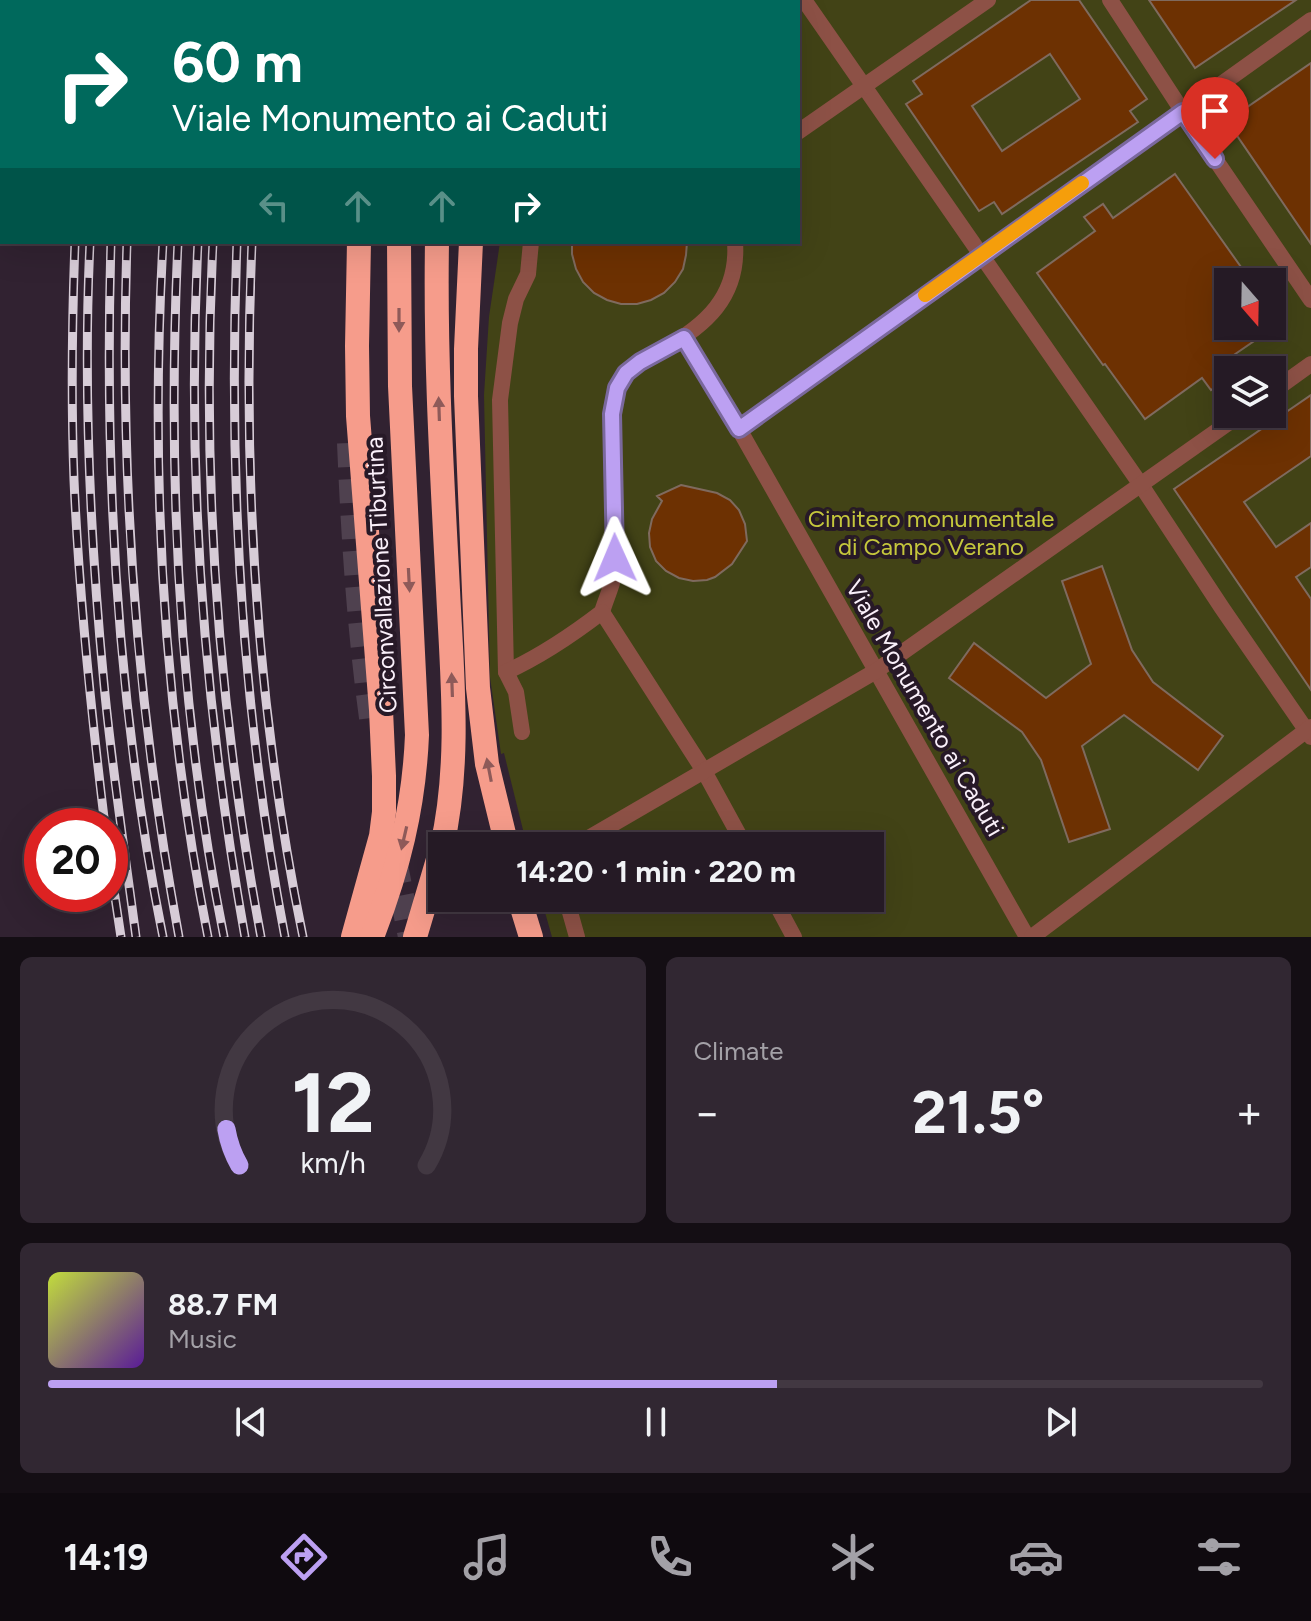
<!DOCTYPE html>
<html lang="en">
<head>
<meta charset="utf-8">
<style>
  body { margin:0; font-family:Figtree,sans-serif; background:#312732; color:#f1f3f6; height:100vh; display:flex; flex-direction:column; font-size:30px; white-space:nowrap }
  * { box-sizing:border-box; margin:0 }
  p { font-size:26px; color:#a3a1a7 }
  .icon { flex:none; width:44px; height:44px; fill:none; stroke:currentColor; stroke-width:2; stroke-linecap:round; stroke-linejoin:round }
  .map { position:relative; height:937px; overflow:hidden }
  .sheet { display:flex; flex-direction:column; gap:20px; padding:20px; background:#140e14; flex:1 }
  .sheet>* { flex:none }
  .hud { position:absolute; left:0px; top:0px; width:800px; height:244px; box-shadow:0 8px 32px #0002,0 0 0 2px #423842; background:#00695c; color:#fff; overflow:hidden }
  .needle { width:52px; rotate:160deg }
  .buttons { position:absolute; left:1214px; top:268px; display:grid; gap:16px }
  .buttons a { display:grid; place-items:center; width:72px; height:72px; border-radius:0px; background:#251a25; box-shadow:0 8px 32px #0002,0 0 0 2px #423842; font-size:40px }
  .speed { position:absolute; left:24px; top:808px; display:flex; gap:16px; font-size:40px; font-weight:700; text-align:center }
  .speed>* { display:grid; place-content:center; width:104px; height:104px; border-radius:50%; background:#251a25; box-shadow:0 8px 32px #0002,0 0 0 2px #423842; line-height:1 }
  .speed .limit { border:12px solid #d22; background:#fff; color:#111 }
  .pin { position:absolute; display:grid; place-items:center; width:68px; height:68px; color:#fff; margin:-82px -34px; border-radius:50% 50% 50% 0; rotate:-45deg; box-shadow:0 0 8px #0007 }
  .pin .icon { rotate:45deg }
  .me { position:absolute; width:88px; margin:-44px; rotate:359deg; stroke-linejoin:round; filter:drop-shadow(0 0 6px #0008) }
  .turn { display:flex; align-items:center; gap:28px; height:168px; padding:0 40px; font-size:36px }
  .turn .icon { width:104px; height:104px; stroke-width:2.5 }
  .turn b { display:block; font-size:56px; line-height:68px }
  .lanes { display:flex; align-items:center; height:76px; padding:0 40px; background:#0003; justify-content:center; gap:40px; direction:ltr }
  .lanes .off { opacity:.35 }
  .big { font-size:60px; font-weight:700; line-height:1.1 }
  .sheet .tile { flex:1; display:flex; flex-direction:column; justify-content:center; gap:12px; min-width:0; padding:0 28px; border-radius:12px; background:#312732 }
  .sheet .dial { align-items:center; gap:0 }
  .dial svg { height:208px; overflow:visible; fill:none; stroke:#423842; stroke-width:7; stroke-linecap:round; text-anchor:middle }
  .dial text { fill:#f1f3f6; stroke:none }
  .song { display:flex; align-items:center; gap:24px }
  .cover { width:96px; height:96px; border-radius:12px; background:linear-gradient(135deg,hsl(70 70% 55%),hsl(270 70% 35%)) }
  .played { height:8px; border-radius:4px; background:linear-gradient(90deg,#bca0f2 60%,#423842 60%) }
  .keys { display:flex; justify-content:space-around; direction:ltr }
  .heat { display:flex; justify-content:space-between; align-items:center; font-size:44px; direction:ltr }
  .sheet .tiles { flex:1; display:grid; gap:20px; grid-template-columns:1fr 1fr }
  .tile:last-child { grid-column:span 2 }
  .trip { position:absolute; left:428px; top:832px; width:456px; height:80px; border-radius:0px; background:#251a25; box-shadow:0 8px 32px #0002,0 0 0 2px #423842; font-weight:700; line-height:80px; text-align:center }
  .tab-bar { display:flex; height:128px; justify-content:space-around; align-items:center; background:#0f0a0f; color:#a3a1a7 }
  .tab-bar .icon { width:56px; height:56px }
  .tab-bar .selected { color:#bca0f2 }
  .tab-bar b { font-size:36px; color:#f1f3f6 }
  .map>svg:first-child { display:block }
  .green { fill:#424316; fill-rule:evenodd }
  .building { fill:#6d3102; stroke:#7f6a5e; stroke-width:2; fill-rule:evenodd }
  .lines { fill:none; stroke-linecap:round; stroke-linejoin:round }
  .highway-tunnel { stroke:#4f414f; stroke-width:24; stroke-dasharray:24 12; stroke-linecap:butt }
  .lane { stroke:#8d5146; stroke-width:16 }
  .highway { stroke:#f69c8b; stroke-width:24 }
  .rail-casing { stroke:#d7ccd7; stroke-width:9 }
  .rail { stroke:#271927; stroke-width:6; stroke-dasharray:18; stroke-linecap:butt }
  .oneway { fill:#8e5a59 }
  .route-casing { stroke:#7a689d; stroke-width:20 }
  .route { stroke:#bca0f2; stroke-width:14 }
  .slow { stroke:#f59e0b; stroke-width:14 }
  .labels { text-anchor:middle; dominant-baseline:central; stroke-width:8; stroke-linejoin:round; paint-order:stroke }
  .park-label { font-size:24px; fill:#c5c73c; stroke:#271927 }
  .street-label { font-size:24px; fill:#faf0fa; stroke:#271927 }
</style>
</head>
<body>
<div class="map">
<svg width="1311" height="937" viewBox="0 0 1311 937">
  <rect width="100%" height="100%" fill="#312231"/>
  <path class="green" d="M531,0H1311V937H552L541,898H870V846H527L504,753L501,754L490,677L484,395L489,317L500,242H798V2H531ZM1228,282H1272V326H1228ZM1228,370H1272V414H1228Z"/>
  <g class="building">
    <path d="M1031,0H1079L1147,99L1130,111L1138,122L1002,214L994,202L979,211L906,104L922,94L913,81ZM1050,54L1080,99L1002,151L972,106Z"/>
    <path d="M1149,0H1296L1195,68Z"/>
    <path d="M1311,63V244L1227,121Z"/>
    <path d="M1175,174L1241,267L1228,276V326H1276L1228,359V378L1211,390L1202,378L1145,419L1105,364L1103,365L1037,273L1095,231L1084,217L1103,204L1113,218Z"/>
    <path d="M572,242H687L686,255L683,269L675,282L664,293L651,300L637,304H621L607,300L594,293L583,282L576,269L572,254Z"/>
    <path d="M1311,395V456L1244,502L1276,547L1311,523V567L1296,577L1311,599V690L1174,489Z"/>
    <path d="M681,485L717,493L730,500L739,510L745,524L747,541L732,564L715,577L707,580L693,581L679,578L666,571L656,561L650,547L649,533L652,519L662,501L657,496Z"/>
    <path d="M1102,566L1132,650L1153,682L1223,736L1198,770L1124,715L1082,746L1110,829L1069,842L1041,760L1022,732L949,678L974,643L1046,698L1091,664L1062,581Z"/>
  </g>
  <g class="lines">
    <g class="highway-tunnel">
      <path d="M349,443C353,538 359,631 372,725"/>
      <path d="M395,860L410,937"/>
    </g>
    <g class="lane">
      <path d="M804,0L1141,485L1222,608L1311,737"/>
      <path d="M1110,0L1183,112L1311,300"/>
      <path d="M550,2V0"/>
      <path d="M657,2L658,0"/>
      <path d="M798,132L988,0"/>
      <path d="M684,338L739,429L1027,937"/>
      <path d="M1272,392L1311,364"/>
      <path d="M739,429L1311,20"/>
      <path d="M602,612C605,602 609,593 612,583C620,548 614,493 613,455C612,434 609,410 617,389C624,369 644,360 662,350C705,326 739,297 735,242"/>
      <path d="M506,672L500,400L510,323L516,299L528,274L531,242"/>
      <path d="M522,732L516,692L506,672C541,656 572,635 602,612L704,771L745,846"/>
      <path d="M575,846L876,671L1241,414"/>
      <path d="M566,898L577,937"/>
      <path d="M773,898L794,937"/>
      <path d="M1032,937L1311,727"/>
    </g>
    <g class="highway">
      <path d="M377,2V0"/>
      <path d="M413,2V0"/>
      <path d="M452,2V0"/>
      <path d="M499,2V0"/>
      <path d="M437,242C435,358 442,474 448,590C452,675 461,762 442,846"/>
      <path d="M471,242L466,349V396L478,688L487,764L507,846"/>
      <path d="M519,898L531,937"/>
      <path d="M353,937L381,836L384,812V776L381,710L358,416L357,346L359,242"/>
      <path d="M372,937C398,870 414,808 417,735L400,386L399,242"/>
      <path d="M415,937L442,846"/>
    </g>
    <defs>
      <g id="rail">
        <path d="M89,2V0"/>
        <path d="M105,2V0"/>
        <path d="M126,2V0"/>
        <path d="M142,2V0"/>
        <path d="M179,2V0"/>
        <path d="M195,2V0"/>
        <path d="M215,2V0"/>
        <path d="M230,2V0"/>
        <path d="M254,2V0"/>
        <path d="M269,2V0"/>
        <path d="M75,242C72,321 71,401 74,480C79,596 91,711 105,826"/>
        <path d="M90,242C83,389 90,538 104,684C112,769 125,853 136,937"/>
        <path d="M111,242C104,474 117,709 163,937"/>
        <path d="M127,242C119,477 136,705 179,937"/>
        <path d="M163,242C150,474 163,709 208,937"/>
        <path d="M178,242C167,475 178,708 224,937"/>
        <path d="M198,242C186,475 204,707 245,937"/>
        <path d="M213,242C201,475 218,708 261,937"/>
        <path d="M237,242C228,475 241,708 285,937"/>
        <path d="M252,242C242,475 256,708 303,937"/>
        <path d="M110,864L121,937"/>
      </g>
    </defs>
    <use href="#rail" class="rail-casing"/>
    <use href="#rail" class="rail"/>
  </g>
  <defs><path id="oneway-solid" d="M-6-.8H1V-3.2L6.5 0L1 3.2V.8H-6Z" transform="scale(2)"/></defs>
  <g class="oneway">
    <use href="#oneway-solid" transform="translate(399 320) rotate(90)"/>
    <use href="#oneway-solid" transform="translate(439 409) rotate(-92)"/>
    <use href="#oneway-solid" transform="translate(409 580) rotate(87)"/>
    <use href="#oneway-solid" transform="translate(452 685) rotate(-92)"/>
    <use href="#oneway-solid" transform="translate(489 770) rotate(-101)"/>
    <use href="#oneway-solid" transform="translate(404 838) rotate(103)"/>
  </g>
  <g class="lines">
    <defs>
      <path id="route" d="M615,558L612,414L617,388L626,373L640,362L684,338L739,429L1183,112L1215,159"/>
    </defs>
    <use href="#route" class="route-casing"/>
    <use href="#route" class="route"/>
    <path class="slow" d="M925,295L1082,183"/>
  </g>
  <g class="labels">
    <g class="park-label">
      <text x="931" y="518">Cimitero monumentale<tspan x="931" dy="28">di Campo Verano</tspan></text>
    </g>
    <g class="street-label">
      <text transform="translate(381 575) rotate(-93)">Circonvallazione Tiburtina</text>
      <text transform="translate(925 708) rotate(60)">Viale Monumento ai Caduti</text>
    </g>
  </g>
</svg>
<div class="buttons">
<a><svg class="needle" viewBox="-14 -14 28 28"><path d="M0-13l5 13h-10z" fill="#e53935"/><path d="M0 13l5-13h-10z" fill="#a3a1a7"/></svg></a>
<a><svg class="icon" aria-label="layers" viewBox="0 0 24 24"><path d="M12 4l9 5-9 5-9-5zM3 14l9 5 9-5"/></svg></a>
</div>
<div class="speed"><div class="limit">20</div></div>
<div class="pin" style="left:1215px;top:159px;background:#d93025"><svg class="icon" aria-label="arrive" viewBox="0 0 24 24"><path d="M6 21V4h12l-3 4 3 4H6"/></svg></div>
<svg class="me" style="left:615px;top:558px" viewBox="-20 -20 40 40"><path d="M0-17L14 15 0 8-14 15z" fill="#bca0f2" stroke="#fff" stroke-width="4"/></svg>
<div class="trip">14:20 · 1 min · 220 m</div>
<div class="hud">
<div class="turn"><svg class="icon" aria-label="right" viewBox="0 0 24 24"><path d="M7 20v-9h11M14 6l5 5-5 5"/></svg><div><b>60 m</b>Viale Monumento ai Caduti</div></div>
<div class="lanes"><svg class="icon off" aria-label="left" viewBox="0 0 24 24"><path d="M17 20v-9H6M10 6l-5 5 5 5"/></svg><svg class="icon off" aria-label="ahead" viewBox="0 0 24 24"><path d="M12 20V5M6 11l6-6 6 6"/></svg><svg class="icon off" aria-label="ahead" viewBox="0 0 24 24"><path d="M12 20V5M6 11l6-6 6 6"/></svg><svg class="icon" aria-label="right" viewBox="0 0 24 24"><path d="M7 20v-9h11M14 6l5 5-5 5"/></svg></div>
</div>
</div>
<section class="sheet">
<div class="tiles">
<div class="tile dial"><svg viewBox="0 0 100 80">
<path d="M14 69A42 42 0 1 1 86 69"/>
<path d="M14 69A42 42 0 0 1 9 55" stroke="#bca0f2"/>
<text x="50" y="56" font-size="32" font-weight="700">12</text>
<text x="50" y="72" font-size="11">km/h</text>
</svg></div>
<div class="tile"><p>Climate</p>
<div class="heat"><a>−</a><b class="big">21.5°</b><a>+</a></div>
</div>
<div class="tile">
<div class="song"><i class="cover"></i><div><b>88.7 FM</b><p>Music</p></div></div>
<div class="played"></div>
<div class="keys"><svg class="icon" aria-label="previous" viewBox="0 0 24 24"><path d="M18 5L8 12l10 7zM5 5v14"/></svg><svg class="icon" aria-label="pause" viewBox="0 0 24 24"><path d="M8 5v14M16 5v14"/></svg><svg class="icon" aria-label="next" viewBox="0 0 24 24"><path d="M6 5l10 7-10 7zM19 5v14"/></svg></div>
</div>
</div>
</section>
<nav class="tab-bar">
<b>14:19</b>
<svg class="icon selected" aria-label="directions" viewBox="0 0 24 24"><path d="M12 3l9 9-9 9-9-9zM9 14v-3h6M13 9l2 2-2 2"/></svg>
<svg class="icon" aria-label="music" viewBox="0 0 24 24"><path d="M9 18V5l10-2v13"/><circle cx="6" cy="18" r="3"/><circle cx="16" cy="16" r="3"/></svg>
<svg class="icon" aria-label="phone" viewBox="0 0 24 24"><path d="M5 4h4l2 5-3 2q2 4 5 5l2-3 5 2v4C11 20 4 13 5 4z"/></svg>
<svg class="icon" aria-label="climate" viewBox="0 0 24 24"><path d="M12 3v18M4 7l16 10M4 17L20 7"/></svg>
<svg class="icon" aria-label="car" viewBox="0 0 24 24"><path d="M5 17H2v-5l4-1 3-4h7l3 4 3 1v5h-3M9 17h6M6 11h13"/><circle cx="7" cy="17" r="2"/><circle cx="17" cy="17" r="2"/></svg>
<svg class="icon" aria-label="filters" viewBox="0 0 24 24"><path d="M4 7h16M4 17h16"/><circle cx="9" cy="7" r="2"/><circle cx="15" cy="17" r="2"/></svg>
</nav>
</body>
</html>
